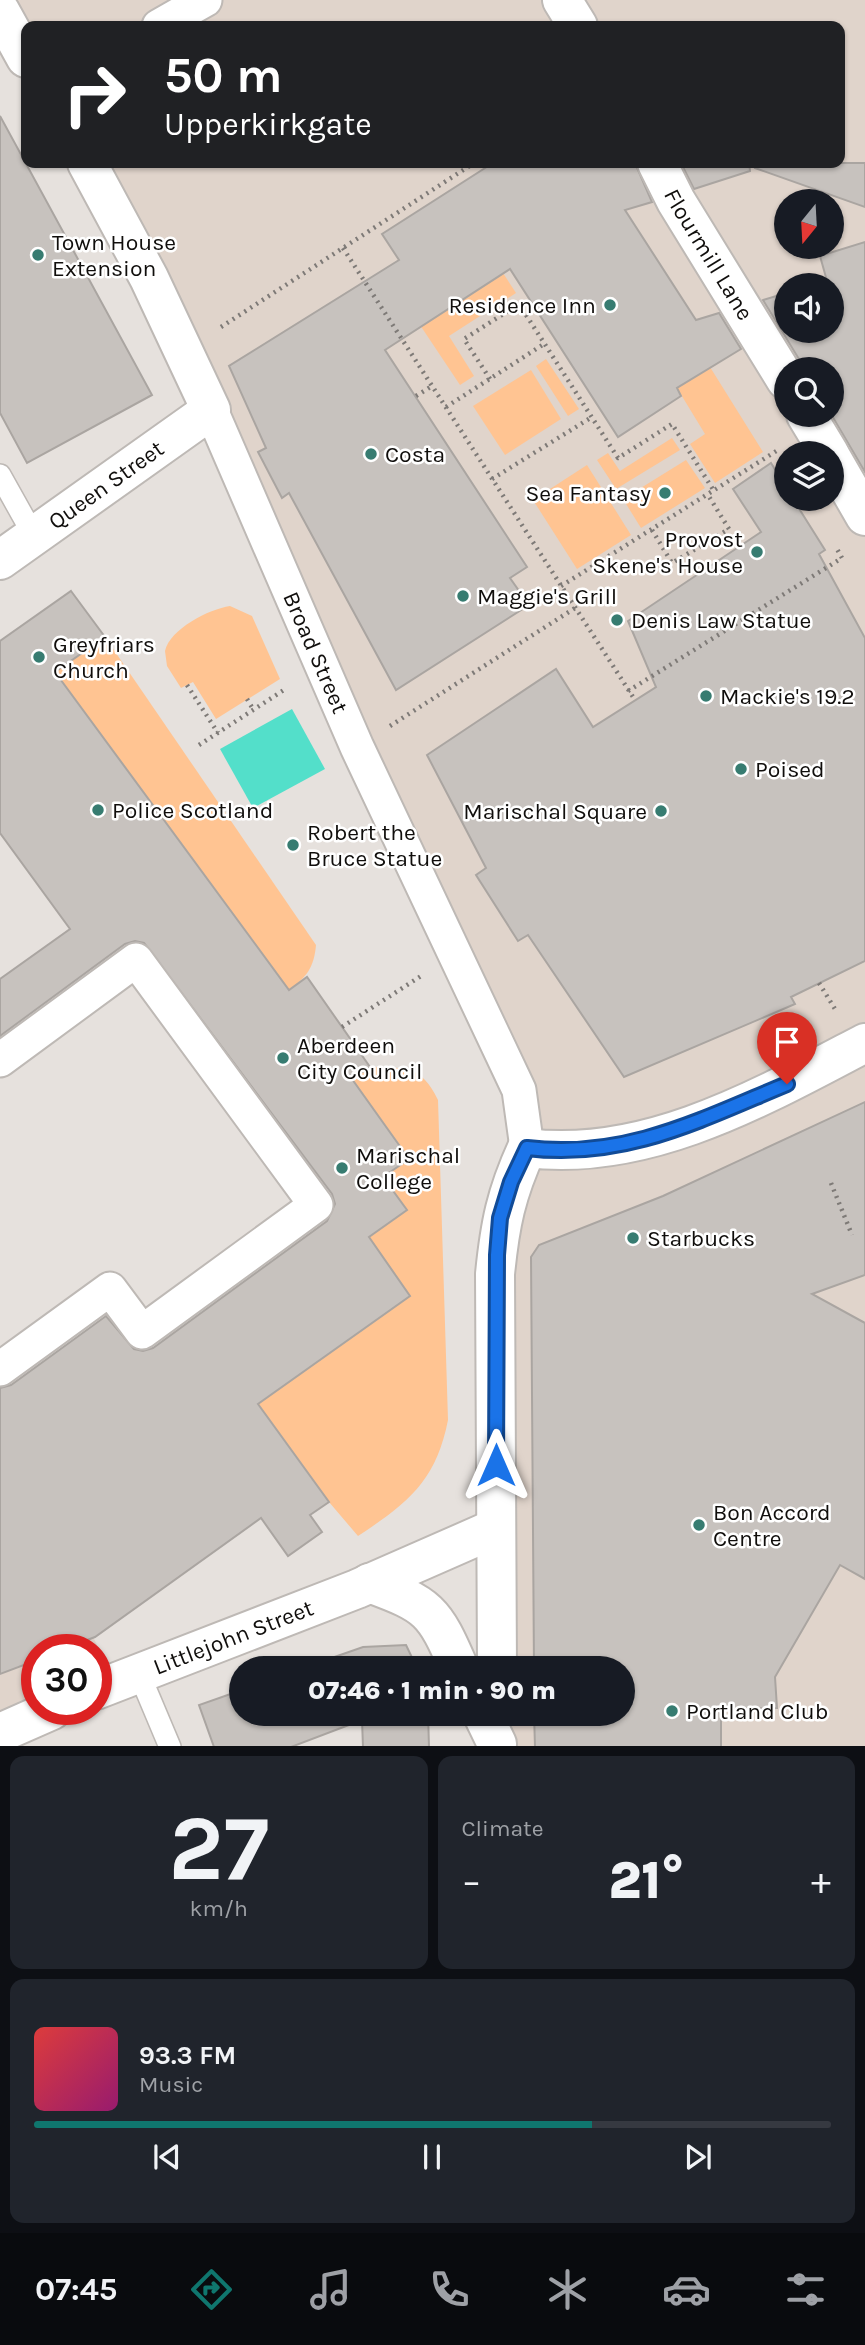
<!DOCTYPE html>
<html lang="en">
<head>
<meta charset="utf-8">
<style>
  body { margin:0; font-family:Karla,sans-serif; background:#20242c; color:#f1f3f6; height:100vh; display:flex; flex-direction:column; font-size:26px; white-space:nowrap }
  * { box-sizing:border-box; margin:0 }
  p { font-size:23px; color:#9ea1a6 }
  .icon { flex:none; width:38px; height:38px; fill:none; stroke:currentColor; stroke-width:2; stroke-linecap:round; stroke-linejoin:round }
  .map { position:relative; height:1746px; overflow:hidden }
  .sheet { display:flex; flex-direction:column; gap:10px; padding:10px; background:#0d0f14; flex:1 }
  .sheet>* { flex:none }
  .top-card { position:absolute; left:21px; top:21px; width:824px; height:147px; border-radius:14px; box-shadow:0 2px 5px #0004; background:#202124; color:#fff; overflow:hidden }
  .needle { width:46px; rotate:198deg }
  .controls { position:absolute; left:774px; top:189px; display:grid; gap:14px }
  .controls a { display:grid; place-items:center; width:70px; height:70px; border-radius:50%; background:#171b24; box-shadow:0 2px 5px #0004; font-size:35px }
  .speed { position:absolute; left:21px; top:1634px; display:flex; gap:14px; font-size:35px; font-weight:700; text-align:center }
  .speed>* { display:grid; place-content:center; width:91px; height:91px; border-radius:50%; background:#171b24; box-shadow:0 2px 5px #0004; line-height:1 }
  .speed .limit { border:10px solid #d22; background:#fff; color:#111 }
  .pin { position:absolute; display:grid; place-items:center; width:60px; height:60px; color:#fff; margin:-72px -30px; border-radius:50% 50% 50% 0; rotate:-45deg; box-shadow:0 0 7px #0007 }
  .pin .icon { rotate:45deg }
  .me { position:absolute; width:77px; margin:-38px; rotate:0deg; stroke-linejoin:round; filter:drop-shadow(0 0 5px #0008) }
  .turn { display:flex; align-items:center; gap:24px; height:147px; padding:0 28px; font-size:32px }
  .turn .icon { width:91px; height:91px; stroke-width:2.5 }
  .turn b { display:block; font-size:49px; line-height:60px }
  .big { font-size:52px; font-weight:800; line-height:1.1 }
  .sheet .widget { flex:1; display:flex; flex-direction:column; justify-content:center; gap:10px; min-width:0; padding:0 24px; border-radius:14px; background:#20242c }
  .sheet .dial { align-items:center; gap:0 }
  .dial b { font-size:91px; line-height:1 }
  .song { display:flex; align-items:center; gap:21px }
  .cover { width:84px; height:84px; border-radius:10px; background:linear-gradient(135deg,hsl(0 70% 55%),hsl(320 70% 35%)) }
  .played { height:7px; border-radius:4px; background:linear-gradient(90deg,#0f766e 70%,#363941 70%) }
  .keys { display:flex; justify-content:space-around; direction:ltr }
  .heat { display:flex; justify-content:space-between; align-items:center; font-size:38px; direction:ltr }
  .sheet .tiles { flex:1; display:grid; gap:10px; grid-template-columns:1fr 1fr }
  .widget:last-child { grid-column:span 2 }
  .trip { position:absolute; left:229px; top:1656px; width:406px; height:70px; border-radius:35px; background:#171b24; box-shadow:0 2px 5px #0004; font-weight:800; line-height:70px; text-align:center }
  .menu { display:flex; height:112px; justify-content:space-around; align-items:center; background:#090b0e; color:#9ea1a6 }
  .menu .icon { width:49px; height:49px }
  .menu .active { color:#0f766e }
  .menu b { font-size:32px; color:#f1f3f6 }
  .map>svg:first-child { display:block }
  .built { fill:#e0d4cb; fill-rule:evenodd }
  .green { fill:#ffc492 }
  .water { fill:#53dfca }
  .building { fill:#c7c2be; stroke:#aaa5a1; stroke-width:2 }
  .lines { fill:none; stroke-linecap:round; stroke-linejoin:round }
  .service-casing { stroke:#beb9b5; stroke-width:24 }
  .pedestrian-casing { stroke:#beb9b5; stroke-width:37 }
  .minor-casing { stroke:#beb9b5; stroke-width:42 }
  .path { stroke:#7e7a77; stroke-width:4.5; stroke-dasharray:2 5; stroke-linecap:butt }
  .service { stroke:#fff; stroke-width:21 }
  .pedestrian { stroke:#fff; stroke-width:33 }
  .minor { stroke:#fff; stroke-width:38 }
  .route-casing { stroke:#114b97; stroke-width:18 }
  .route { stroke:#1a73e8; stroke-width:12 }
  .poi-dot { fill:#377c71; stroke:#fff; stroke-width:2.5 }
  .labels { text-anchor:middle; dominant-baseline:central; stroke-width:5; stroke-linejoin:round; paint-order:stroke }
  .poi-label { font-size:23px; fill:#100e0c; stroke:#fff; text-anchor:start }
  .street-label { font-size:23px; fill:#100e0c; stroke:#fff }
</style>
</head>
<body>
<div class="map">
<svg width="865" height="1747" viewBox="0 0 865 1747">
  <rect width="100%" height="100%" fill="#e6e1dd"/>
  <g class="built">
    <path d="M0,0H865V1746H497V1713H623V1668H497L495,1274L527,1148L87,163H840V26H26ZM786,201H831V247H786ZM786,285H831V331H786ZM786,369H831V415H786ZM786,453H831V499H786Z"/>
    <path d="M0,1507L93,1637L116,1682L96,1690V1650H37V1710L0,1733Z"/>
  </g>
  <g class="green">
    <path d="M384,271L436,317L503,273L516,293L449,336L474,376L460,385Z"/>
    <path d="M546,359L579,409L568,416L536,366Z"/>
    <path d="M710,367L763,452L715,483L690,444L705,434L677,388Z"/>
    <path d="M531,370L561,419L505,455L473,406Z"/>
    <path d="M672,438L680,450L616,489L597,460L608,453L620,471Z"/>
    <path d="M686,460L705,488L641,528L623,499Z"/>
    <path d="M587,465L631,535L577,569L533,500Z"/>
    <path d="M230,606L252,616L280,679L216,719L193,682L181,688L167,666L165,651C170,629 209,609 230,606Z"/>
    <path d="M105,637L316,945C314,967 307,977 289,990L55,672Z"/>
    <path d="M370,1067C406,1068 421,1065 438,1100L448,1420C436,1481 408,1503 358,1536L329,1502L258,1404L369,1237L407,1210L383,1177L409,1158L352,1079Z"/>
  </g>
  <path class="water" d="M292,709L325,769L253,808L220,749Z"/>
  <g class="building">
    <path d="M0,116L152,395L27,463L0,413Z"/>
    <path d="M493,163H635L652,202L625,210L696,320L719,313L741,349L677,388L681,396L618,437L510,269L385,350L527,567L510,578L529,605L396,690L289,493L282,498L258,452L266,448L229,366L399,260L382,234Z"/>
    <path d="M681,163H749L750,171L694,189Z"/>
    <path d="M756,163H865V207L755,168Z"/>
    <path d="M865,242V472L831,414V369H805L763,300L786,293V331H831V285H813L827,281L820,256Z"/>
    <path d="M771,463L786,487V499H793L825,550L819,554L865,638V961L791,997L795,1004L624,1077L528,935L518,941L476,875L486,868L427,755L556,669L593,727L656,687L628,621L761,532L733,489Z"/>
    <path d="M71,591L105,637L55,672L289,990L307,977L370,1067L352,1079L409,1159L383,1177L407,1210L369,1237L410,1296L258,1404L329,1502L310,1515L322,1532L288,1556L261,1518L95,1637L61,1650H37V1660L0,1674V1388L11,1385L106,1316L134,1349L143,1351L153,1348L327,1221L335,1204L332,1194L144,943L135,941L125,944L0,1036V979L70,929L0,833V641Z"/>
    <path d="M865,1102V1275L812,1294L865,1323V1579L840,1565L775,1677L777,1708L721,1709V1747H535L534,1713H623V1668H534L531,1257L539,1245L663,1196Z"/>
    <path d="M406,1645L417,1668H303L363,1647Z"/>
    <path d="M242,1690V1713H428L429,1747H363L362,1720L291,1747H214L199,1705Z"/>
  </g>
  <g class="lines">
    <defs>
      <g id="service">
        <path d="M0,475L34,536"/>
        <path d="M138,1671L170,1747"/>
      </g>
      <g id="pedestrian">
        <path d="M159,26L205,0"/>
        <path id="s1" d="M211,410L357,747L519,1090L527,1148"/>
        <path d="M0,1060L136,960L316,1205L142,1332L110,1289L0,1369"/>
      </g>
      <g id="minor">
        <path d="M562,0L578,26"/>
        <path d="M0,11L26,58"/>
        <path id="s2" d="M657,163L676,201L786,380"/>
        <path d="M806,415L829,453"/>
        <path d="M831,457L865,516"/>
        <path id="s3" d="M0,560L211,410L149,278L87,163"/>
        <path d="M369,1583C429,1605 434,1610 459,1668"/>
        <path d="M497,1668L495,1274C500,1224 506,1194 527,1148C647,1163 762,1097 865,1043"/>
        <path id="s4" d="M96,1690L357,1589L496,1528"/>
        <path d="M482,1713L497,1744"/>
        <path d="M0,1733L52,1710"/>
      </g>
    </defs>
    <use href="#service" class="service-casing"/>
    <use href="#pedestrian" class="pedestrian-casing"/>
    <use href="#minor" class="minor-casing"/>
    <g class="path">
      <path d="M343,248L635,700"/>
      <path d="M221,327L474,163"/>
      <path d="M490,379L464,339L519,304L618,458L672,424L714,491"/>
      <path d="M416,396L432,386"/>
      <path d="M446,407L544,344"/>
      <path d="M492,479L592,417"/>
      <path d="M652,530L672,563L729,529L708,495"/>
      <path d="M561,586L778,450"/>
      <path d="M187,685L218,733"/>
      <path d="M628,691L842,558L837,549"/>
      <path d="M247,699L253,709"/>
      <path d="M390,726L575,608"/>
      <path d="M199,745L287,688"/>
      <path d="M819,983L835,1009"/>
      <path d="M342,1027L421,976"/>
      <path d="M831,1183L852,1235"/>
    </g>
    <use href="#service" class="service"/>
    <use href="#pedestrian" class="pedestrian"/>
    <use href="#minor" class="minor"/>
  </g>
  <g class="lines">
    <defs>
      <path id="route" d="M496,1465L497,1255L500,1218L511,1182L527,1148C624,1160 700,1120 787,1084"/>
    </defs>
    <use href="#route" class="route-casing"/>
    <use href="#route" class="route"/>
  </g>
  <g class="poi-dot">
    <circle cx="38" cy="255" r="7"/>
    <circle cx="610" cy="305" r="7"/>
    <circle cx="371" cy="454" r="7"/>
    <circle cx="665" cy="493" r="7"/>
    <circle cx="757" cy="552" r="7"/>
    <circle cx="463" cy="596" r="7"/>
    <circle cx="617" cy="620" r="7"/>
    <circle cx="39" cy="657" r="7"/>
    <circle cx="706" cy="696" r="7"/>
    <circle cx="741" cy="769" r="7"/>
    <circle cx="98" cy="810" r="7"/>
    <circle cx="661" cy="811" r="7"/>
    <circle cx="293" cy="845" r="7"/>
    <circle cx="283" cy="1058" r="7"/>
    <circle cx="342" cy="1168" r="7"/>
    <circle cx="633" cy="1238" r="7"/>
    <circle cx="699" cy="1525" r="7"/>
    <circle cx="672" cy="1711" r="7"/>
  </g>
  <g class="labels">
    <g class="poi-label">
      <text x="52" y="242">Town House<tspan x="52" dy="26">Extension</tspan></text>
      <text x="596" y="305" text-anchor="end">Residence Inn</text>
      <text x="385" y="454">Costa</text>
      <text x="651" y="493" text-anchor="end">Sea Fantasy</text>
      <text x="743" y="539" text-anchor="end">Provost<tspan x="743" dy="26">Skene's House</tspan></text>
      <text x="477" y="596">Maggie's Grill</text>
      <text x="631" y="620">Denis Law Statue</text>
      <text x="53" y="644">Greyfriars<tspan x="53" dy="26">Church</tspan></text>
      <text x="720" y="696">Mackie's 19.2</text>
      <text x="755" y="769">Poised</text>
      <text x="112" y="810">Police Scotland</text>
      <text x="647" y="811" text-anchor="end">Marischal Square</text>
      <text x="307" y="832">Robert the<tspan x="307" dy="26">Bruce Statue</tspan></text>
      <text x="297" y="1045">Aberdeen<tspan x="297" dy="26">City Council</tspan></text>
      <text x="356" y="1155">Marischal<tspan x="356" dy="26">College</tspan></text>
      <text x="647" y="1238">Starbucks</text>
      <text x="713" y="1512">Bon Accord<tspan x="713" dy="26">Centre</tspan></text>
      <text x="686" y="1711">Portland Club</text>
    </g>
    <g class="street-label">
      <text stroke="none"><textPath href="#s2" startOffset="105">Flourmill Lane</textPath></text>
      <text stroke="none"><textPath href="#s3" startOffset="130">Queen Street</textPath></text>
      <text stroke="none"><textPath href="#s1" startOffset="264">Broad Street</textPath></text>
      <text stroke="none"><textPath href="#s4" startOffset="147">Littlejohn Street</textPath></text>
    </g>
  </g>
</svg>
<div class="controls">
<a><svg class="needle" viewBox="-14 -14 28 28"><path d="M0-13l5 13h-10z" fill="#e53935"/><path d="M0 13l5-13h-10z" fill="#9ea1a6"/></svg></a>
<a><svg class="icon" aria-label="sound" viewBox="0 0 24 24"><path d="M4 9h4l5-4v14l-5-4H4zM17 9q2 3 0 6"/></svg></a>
<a><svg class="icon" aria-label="search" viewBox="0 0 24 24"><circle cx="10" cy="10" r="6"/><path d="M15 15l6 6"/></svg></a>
<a><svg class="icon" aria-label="layers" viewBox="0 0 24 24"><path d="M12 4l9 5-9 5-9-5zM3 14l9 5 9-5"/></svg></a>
</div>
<div class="speed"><div class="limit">30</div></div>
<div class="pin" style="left:787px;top:1084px;background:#d93025"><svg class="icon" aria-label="arrive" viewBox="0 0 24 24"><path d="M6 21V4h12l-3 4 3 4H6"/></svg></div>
<svg class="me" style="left:496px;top:1465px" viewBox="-20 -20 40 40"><path d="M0-17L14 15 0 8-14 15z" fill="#1a73e8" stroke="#fff" stroke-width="4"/></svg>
<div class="trip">07:46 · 1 min · 90 m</div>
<div class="top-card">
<div class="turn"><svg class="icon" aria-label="right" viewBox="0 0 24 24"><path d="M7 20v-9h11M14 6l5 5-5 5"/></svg><div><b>50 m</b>Upperkirkgate</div></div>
</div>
</div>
<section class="sheet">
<div class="tiles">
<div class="widget dial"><b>27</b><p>km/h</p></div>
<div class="widget"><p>Climate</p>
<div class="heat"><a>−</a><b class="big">21°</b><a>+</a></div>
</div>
<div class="widget">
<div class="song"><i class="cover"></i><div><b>93.3 FM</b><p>Music</p></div></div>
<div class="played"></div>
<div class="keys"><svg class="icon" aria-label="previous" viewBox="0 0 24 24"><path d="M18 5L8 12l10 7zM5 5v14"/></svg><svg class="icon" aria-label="pause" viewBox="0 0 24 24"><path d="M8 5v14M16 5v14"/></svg><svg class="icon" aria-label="next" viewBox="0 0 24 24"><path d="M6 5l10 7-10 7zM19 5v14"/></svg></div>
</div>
</div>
</section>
<nav class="menu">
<b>07:45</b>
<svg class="icon active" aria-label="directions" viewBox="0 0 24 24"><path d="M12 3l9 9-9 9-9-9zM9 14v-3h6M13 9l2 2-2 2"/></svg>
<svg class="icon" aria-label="music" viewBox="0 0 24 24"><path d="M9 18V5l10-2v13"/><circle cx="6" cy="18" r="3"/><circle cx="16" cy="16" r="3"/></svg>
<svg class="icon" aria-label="phone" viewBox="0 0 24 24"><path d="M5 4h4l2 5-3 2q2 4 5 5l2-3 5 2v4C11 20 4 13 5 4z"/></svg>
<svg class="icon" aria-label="climate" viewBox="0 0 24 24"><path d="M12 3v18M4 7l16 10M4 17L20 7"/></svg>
<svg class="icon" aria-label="car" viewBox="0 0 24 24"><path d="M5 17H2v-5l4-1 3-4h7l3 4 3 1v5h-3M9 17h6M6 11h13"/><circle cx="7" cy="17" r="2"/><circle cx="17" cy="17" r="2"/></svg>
<svg class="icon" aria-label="filters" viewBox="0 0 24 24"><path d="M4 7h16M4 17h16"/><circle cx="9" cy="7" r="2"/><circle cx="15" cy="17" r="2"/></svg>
</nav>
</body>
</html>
